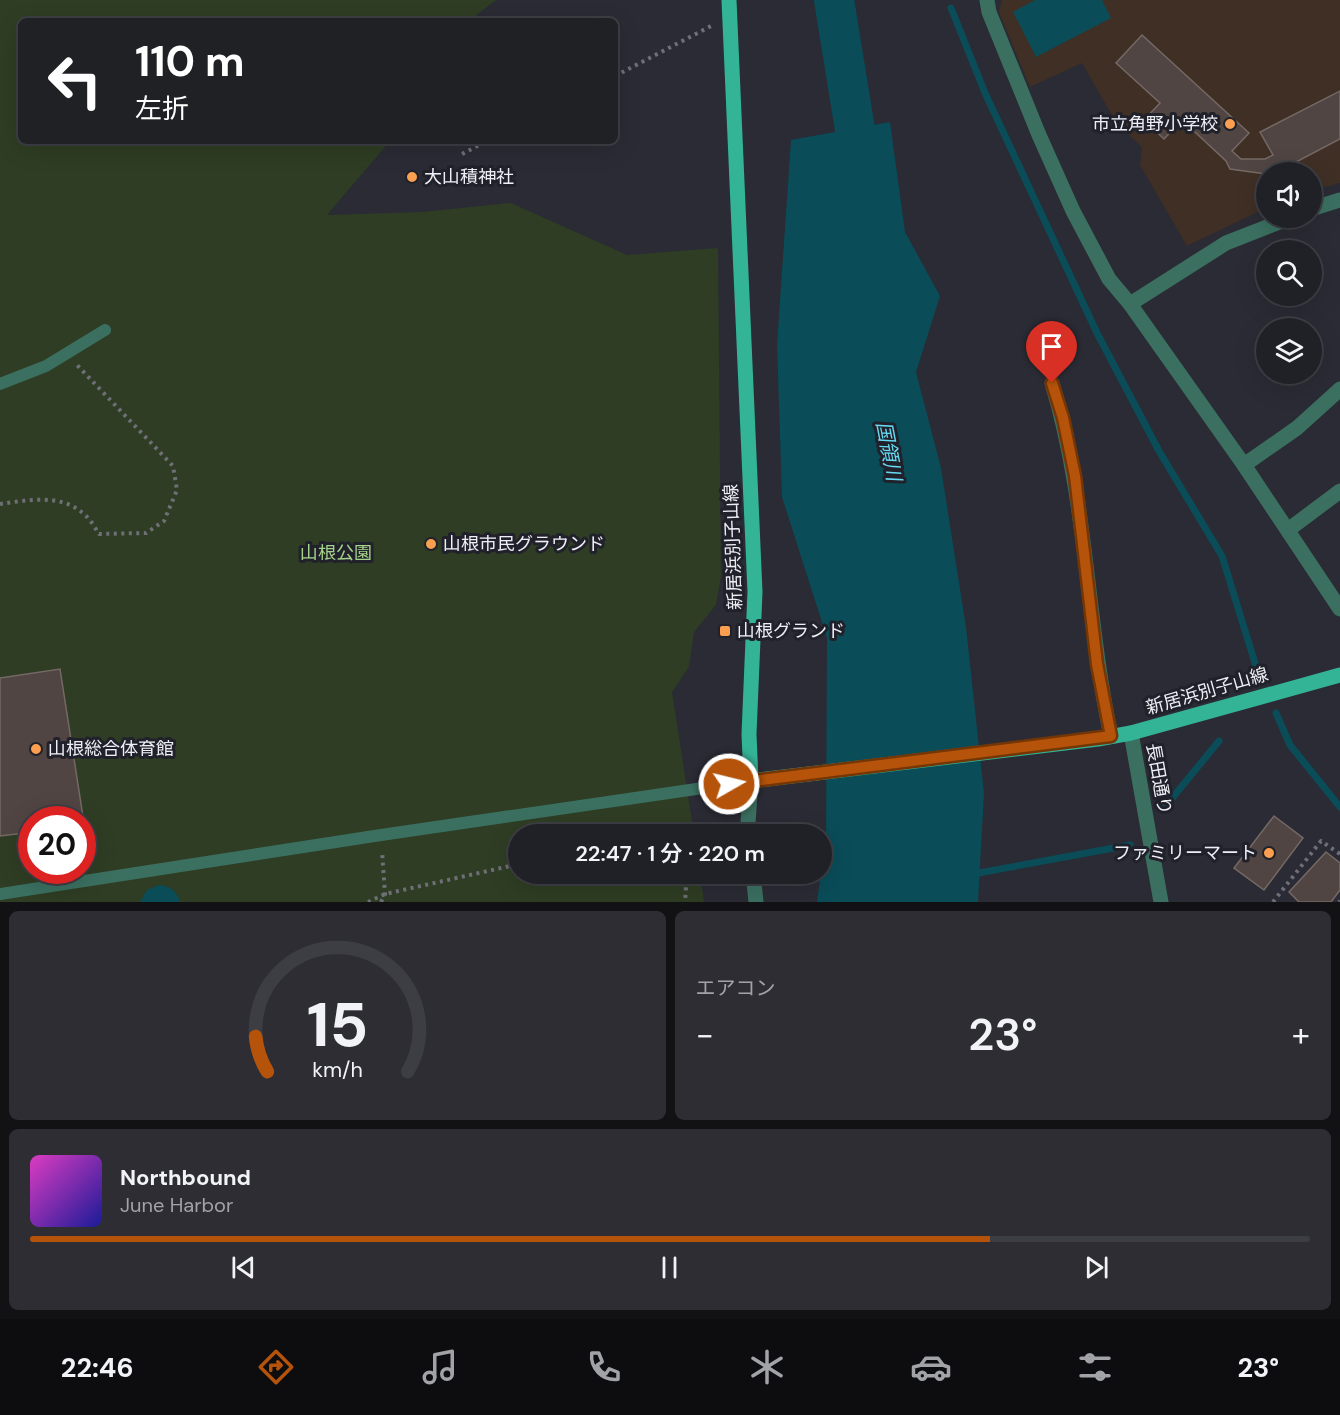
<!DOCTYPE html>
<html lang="ja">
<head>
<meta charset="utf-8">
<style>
  body { margin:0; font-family:"DM Sans","Noto Sans JP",sans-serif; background:#2d2d33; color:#f1f3f6; height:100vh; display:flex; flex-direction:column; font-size:22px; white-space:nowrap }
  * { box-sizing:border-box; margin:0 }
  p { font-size:20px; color:#a2a3a7 }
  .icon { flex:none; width:33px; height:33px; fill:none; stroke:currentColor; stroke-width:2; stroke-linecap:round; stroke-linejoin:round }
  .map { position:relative; height:902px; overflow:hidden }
  .panel { display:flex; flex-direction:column; gap:9px; padding:9px; background:#121215; flex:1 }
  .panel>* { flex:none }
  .hud { position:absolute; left:18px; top:18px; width:600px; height:126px; border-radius:9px; box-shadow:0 6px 24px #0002,0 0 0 2px #3d3e44; background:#202124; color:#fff; overflow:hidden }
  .tools { position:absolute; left:1256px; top:162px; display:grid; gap:12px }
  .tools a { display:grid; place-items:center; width:66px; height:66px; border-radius:50%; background:#202027; box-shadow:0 6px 24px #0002,0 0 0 2px #3d3e44; font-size:30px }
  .speed { position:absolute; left:18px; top:806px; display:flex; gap:12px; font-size:30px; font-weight:700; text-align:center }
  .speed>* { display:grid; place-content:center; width:78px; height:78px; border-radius:50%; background:#202027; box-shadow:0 6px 24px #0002,0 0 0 2px #3d3e44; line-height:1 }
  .speed .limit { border:9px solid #d22; background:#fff; color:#111 }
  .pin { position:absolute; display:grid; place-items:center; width:51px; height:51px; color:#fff; margin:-62px -26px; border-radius:50% 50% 50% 0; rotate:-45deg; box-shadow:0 0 6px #0007 }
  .pin .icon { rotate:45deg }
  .me { position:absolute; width:66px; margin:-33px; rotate:82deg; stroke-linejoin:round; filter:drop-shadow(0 0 4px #0008) }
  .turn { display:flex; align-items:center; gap:21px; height:126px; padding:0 18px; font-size:27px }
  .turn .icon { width:78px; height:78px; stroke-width:2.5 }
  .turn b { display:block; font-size:42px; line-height:51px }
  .big { font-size:45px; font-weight:600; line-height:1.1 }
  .panel .widget { flex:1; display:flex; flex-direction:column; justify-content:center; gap:9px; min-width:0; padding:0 21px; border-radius:9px; background:#2d2d33 }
  .panel .dial { align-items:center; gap:0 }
  .dial svg { height:156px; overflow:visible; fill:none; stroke:#3d3e44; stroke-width:7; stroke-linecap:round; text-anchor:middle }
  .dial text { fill:#f1f3f6; stroke:none }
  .song { display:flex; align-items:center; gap:18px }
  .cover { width:72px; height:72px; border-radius:9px; background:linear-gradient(135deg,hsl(310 70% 55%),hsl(240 70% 35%)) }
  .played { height:6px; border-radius:3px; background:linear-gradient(90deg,#b45309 75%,#3d3e44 75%) }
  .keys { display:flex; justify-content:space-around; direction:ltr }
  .heat { display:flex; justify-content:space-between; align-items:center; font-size:33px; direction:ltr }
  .panel .tiles { flex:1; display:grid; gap:9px; grid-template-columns:1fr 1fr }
  .widget:last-child { grid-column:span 2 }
  .trip { position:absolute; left:508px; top:824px; width:324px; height:60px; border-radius:30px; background:#202027; box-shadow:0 6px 24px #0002,0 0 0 2px #3d3e44; font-weight:600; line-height:60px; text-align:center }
  .menu { display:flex; height:96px; justify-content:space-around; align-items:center; background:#0d0d10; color:#a2a3a7 }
  .menu .icon { width:42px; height:42px }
  .menu .current { color:#b45309 }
  .menu b { font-size:27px; color:#f1f3f6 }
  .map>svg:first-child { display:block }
  .education { fill:#3f2f24 }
  .green { fill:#2e3d23; fill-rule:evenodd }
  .water { fill:#0a4c58 }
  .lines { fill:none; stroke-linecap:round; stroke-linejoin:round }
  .stream { stroke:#0a4c58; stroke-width:7 }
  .river { stroke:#0a4c58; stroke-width:40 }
  .building { fill:#504542; stroke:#756965; stroke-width:1.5 }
  .path { stroke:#6e6f77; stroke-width:4; stroke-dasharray:3 4.5; stroke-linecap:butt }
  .service { stroke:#3b7061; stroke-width:12 }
  .minor { stroke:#3b7061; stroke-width:15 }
  .tertiary { stroke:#3b7061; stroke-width:15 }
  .primary { stroke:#33b497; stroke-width:15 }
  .route-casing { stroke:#753606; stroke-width:15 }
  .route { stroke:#b45309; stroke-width:10 }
  .poi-dot { fill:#fa9f4f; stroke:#20212a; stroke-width:2 }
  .labels { text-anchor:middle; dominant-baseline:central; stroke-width:6; stroke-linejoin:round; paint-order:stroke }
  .poi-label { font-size:18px; fill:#eeeff5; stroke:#20212a; text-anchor:start }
  .street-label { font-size:18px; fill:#eeeff5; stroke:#20212a }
  .park-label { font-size:18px; fill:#a6d389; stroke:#20212a }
  .water-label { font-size:20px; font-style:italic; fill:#66daf2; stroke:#20212a }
</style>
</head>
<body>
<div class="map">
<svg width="1340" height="902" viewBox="0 0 1340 902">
  <rect width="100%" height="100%" fill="#2a2b34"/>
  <path class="education" d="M1002,0H1340V183L1311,191V172H1266V208L1187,246L1140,165L1142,147L1130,136L1110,112L1082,63L1030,87L999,12Z"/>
  <path class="green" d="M0,0H496L469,21H21V141H390L327,215L422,212L511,203L627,255L718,248L721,576L716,605L694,632L689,667L672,692L694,834H519V873H700L704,902H0ZM32,819H82V870H32Z"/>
  <g class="water">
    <path d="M1035,0H1102L1111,18L1036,57L1013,12Z"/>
    <path d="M890,122L905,232L940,296L916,372L941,468L966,627L984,793L978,902H817L826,838L827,638L782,497L777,345L791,140Z"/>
    <path d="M159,885C170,886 177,891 180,902H140L147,890Z"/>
  </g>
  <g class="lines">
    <g class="stream">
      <path d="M951,8L985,93L1097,333L1159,451L1222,556L1259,676"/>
      <path d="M1276,713L1290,745L1340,807"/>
      <path d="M1164,808L1219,741"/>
      <path d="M973,874L1130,845"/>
    </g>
    <path class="river" d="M834,0L858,148L860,182"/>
  </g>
  <g class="building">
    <path d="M1142,35L1249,133L1232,151L1241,159H1265L1273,155L1260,132L1340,91V139L1277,172L1266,174L1230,169L1226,161L1182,120L1164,139L1144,120L1160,103L1116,63Z"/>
    <path d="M60,669L84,823L82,819H32V832L0,836V678Z"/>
    <path d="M1274,816L1303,838L1264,890L1234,868Z"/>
    <path d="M1326,852L1340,863V890L1331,902H1299L1289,892Z"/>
  </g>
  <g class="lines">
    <g class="path">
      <path d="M615,76L713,25"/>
      <path d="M462,154L487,141"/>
      <path d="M0,504C28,500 62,493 85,515C91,520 95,528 99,534L146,533L164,521L177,490L173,466L77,365"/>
      <path d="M682,873L686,887L685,902"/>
      <path d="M368,902L385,894L519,864"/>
      <path d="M381,902L385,894L382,851"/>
      <path d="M1273,902L1321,841L1340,854"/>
      <path d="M1339,902L1340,901"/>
    </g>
    <g class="service">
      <path d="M0,384L46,366L105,330"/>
      <path d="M0,894L381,835L751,781"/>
    </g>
    <g class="minor">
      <path d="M987,0L989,12L1039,135L1073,211L1109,279L1130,304L1244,465L1340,609"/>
      <path d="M1311,209L1340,200"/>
      <path d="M1130,304L1226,243L1290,218"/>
      <path d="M1052,383C1087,498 1086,619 1111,736"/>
      <path d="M1244,465L1297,428L1340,389"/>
      <path d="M1288,530L1340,491"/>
    </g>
    <g class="tertiary">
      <path d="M1131,733L1161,902"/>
      <path d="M749,834L748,823L751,781"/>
      <path d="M753,873L756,902"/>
    </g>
    <path class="primary" d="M729,0L755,592L749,734L751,781L1098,739L1131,733L1340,675"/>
  </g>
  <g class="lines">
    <defs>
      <path id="route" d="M729,784L1111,736L1097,664L1075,476L1063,418L1052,383"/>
    </defs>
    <use href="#route" class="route-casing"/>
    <use href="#route" class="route"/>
  </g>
  <g class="poi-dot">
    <circle cx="1230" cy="124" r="6"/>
    <circle cx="412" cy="177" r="6"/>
    <circle cx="431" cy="544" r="6"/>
    <rect x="719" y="625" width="12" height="12" rx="3"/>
    <circle cx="36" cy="749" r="6"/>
    <circle cx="1269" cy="853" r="6"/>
  </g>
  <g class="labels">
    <g class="poi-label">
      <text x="1218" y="124" text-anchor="end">市立角野小学校</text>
      <text x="424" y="177">大山積神社</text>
      <text x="443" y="544">山根市民グラウンド</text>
      <text x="737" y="631">山根グランド</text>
      <text x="48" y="749">山根総合体育館</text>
      <text x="1257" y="853" text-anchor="end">ファミリーマート</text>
    </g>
    <g class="street-label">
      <text transform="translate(733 547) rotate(-92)">新居浜別子山線</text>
      <text transform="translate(1207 691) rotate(-16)">新居浜別子山線</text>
      <text transform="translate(1159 779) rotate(80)">長田通り</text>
    </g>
    <g class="park-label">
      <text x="336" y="553">山根公園</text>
    </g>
    <g class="water-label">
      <text transform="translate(889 451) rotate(79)">国領川</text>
    </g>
  </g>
</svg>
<div class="tools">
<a><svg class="icon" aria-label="sound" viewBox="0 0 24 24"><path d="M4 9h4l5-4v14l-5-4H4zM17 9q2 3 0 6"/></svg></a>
<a><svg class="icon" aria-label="search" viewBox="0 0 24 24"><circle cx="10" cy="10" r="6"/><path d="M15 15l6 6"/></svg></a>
<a><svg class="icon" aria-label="layers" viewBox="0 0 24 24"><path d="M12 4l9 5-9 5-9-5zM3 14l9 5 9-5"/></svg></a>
</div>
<div class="speed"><div class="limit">20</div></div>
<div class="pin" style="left:1052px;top:383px;background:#d93025"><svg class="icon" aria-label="arrive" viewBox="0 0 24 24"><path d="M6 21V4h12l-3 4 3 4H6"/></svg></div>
<svg class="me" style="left:729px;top:784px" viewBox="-20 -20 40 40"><circle r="17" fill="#b45309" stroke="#fff" stroke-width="3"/><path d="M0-11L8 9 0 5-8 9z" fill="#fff"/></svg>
<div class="trip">22:47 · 1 分 · 220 m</div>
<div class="hud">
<div class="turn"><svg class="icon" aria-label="left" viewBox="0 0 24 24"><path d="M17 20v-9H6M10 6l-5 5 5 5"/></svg><div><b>110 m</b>左折</div></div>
</div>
</div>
<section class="panel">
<div class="tiles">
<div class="widget dial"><svg viewBox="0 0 100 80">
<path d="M14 69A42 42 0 1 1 86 69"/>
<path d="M14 69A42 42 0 0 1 8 51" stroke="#b45309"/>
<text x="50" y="56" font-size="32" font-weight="700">15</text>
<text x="50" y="72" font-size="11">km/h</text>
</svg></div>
<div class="widget"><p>エアコン</p>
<div class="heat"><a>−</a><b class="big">23°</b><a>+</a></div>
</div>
<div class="widget">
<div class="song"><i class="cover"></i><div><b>Northbound</b><p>June Harbor</p></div></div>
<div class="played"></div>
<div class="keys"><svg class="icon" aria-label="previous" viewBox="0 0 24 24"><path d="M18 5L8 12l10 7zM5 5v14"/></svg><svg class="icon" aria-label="pause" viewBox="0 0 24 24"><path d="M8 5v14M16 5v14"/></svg><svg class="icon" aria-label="next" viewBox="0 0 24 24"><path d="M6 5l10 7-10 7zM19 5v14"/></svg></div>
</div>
</div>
</section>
<nav class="menu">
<b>22:46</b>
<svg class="icon current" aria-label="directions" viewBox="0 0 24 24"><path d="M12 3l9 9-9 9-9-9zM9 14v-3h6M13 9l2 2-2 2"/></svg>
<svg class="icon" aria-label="music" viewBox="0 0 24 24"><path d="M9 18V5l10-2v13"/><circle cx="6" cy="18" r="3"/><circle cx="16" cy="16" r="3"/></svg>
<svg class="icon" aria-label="phone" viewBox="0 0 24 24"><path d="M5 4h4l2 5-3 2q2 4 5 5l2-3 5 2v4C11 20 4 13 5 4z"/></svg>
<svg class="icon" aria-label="climate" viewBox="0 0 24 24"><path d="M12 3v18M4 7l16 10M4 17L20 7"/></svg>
<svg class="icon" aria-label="car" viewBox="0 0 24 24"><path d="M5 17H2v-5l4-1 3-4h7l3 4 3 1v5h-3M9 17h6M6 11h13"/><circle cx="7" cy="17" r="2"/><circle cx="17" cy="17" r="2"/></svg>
<svg class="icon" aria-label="filters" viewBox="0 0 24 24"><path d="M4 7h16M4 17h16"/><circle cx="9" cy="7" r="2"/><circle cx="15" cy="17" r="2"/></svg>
<b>23°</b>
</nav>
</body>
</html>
